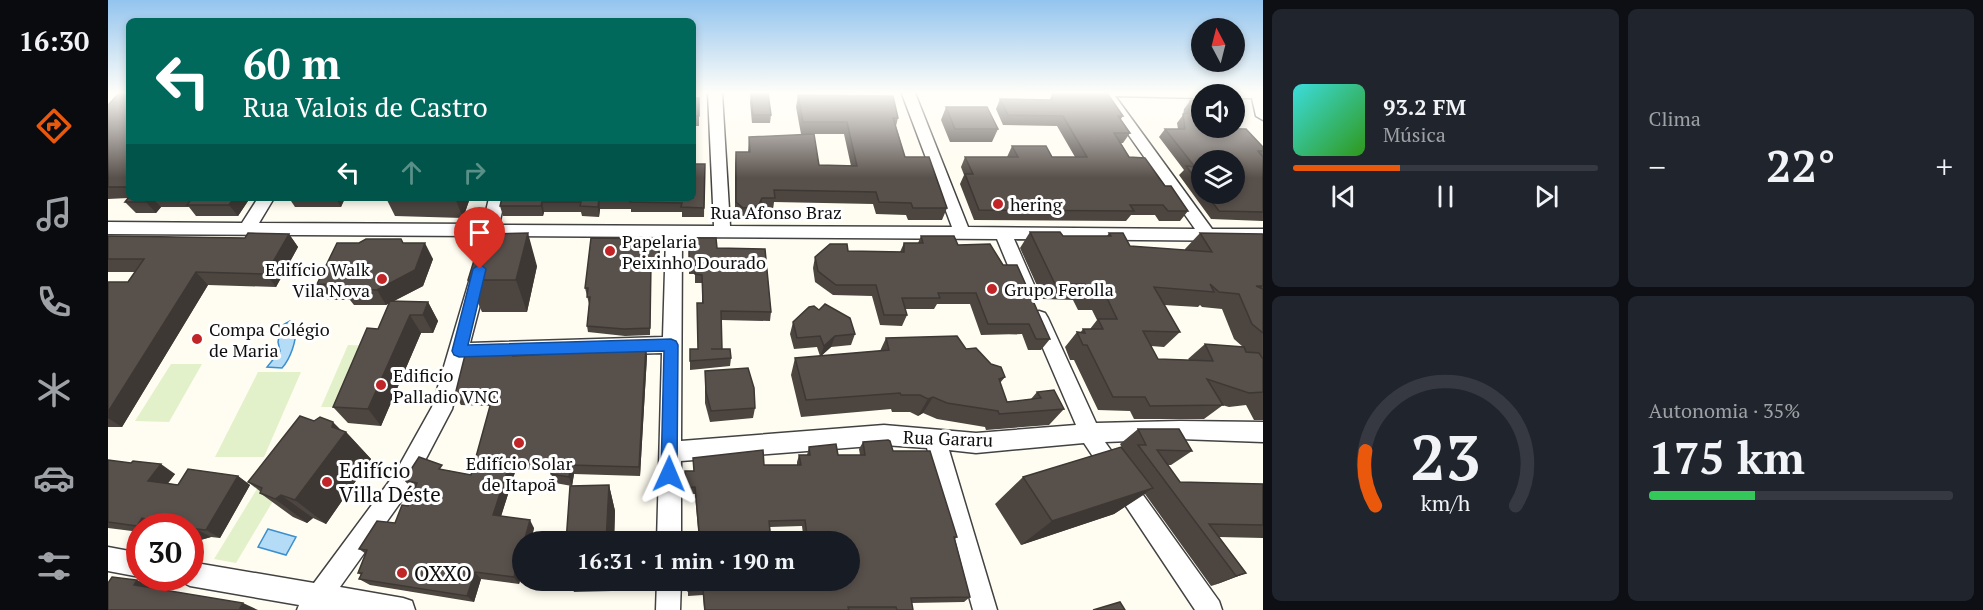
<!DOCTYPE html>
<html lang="pt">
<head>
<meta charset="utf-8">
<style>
  body { margin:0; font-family:"PT Serif",serif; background:#20242c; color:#f1f3f6; height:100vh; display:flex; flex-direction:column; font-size:22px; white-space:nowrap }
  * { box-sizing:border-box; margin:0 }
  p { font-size:20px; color:#9ea1a6 }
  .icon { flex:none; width:33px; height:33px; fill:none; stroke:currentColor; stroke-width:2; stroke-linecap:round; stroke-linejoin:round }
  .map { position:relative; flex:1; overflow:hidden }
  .drawer { display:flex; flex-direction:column; gap:9px; padding:9px; background:#0d0f14; width:720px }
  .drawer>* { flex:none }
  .top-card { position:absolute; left:18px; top:18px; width:570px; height:183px; border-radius:9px; box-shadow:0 3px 9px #0003; background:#00695c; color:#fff; overflow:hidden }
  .needle { width:39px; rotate:353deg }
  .fabs { position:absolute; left:1083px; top:18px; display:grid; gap:12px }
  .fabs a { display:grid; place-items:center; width:54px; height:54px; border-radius:50%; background:#171b24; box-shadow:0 3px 9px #0003; font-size:30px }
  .speed { position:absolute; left:18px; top:513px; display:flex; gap:12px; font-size:30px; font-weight:700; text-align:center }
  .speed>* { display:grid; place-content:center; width:78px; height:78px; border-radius:50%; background:#171b24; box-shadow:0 3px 9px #0003; line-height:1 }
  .speed .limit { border:9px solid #d22; background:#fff; color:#111 }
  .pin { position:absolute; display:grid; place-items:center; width:51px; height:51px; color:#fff; margin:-62px -26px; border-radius:50% 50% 50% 0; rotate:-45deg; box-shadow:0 0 6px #0007 }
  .pin .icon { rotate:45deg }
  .me { position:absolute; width:66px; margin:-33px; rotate:1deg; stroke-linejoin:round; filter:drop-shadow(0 0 4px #0008) }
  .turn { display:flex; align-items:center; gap:21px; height:126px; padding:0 18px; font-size:27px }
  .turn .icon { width:78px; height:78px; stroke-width:2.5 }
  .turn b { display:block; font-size:42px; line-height:51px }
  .lanes { display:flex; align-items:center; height:57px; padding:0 18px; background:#0003; justify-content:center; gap:30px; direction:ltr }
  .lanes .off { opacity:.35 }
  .big { font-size:45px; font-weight:600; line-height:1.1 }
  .drawer .tile { flex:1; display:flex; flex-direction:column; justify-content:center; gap:9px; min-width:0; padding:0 21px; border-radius:9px; background:#20242c }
  .drawer .dial { align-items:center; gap:0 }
  .dial svg { height:156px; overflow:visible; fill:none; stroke:#363941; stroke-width:7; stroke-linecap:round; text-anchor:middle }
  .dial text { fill:#f1f3f6; stroke:none }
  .song { display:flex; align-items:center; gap:18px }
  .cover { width:72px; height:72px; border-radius:9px; background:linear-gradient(135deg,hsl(180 70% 55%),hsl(110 70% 35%)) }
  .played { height:6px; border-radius:3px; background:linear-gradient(90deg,#ea580c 35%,#363941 35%) }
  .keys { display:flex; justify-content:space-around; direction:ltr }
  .heat { display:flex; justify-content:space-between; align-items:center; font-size:33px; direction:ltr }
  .charge { height:9px; border-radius:4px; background:linear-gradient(90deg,#34c759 35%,#363941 0) }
  .drawer .tiles { flex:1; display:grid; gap:9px; grid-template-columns:repeat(2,1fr) }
  .trip { position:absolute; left:404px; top:531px; width:348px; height:60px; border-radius:30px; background:#171b24; box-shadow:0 3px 9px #0003; font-weight:600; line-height:60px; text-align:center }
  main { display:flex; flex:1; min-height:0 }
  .tabs { display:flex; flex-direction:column; width:108px; justify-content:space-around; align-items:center; background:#090b0e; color:#9ea1a6 }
  .tabs .icon { width:42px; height:42px }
  .tabs .selected { color:#ea580c }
  .tabs b { font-size:27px; color:#f1f3f6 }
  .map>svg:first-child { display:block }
  .pitch { fill:#e3f1cb }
  .water { fill:#b5dcf7; stroke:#3b8fce; stroke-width:1.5 }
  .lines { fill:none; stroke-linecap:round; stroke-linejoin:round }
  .minor-casing { stroke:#424242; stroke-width:3 }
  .minor { fill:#fff; fill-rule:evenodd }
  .wall { fill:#4c4540; fill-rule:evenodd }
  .shaded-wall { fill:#3e3834 }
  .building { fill:#58504b; stroke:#3e3834; stroke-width:1.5 }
  .route { fill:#1a73e8; stroke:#114b97; stroke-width:1.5 }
  .poi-dot { fill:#c12527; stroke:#fff; stroke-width:2 }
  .labels { text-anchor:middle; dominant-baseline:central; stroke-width:6; stroke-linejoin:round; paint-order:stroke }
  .poi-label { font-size:18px; fill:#0f0f0f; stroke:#fff; text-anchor:start }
  .street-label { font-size:18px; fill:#0f0f0f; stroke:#fff }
  .near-poi-label { font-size:21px; fill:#0f0f0f; stroke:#fff; text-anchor:start }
</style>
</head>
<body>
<main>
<nav class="tabs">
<b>16:30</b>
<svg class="icon selected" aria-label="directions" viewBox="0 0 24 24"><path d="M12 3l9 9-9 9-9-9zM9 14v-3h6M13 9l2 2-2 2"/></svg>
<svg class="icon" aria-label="music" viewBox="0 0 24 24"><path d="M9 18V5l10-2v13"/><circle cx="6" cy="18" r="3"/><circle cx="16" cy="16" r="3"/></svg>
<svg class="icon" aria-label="phone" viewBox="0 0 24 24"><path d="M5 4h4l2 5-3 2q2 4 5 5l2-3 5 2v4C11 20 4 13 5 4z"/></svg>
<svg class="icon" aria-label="climate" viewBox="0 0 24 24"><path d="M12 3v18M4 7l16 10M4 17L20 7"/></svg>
<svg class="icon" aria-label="car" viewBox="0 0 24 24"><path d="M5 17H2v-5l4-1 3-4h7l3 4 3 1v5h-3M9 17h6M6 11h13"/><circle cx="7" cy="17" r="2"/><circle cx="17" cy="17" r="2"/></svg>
<svg class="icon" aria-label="filters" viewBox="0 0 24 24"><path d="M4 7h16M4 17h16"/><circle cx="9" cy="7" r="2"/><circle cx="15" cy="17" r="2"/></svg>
</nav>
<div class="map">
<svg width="1155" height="610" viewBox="0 0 1155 610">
  <rect width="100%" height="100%" fill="#fffdf1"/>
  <g class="pitch">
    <path d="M240,345L268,346L243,407H213Z"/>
    <path d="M63,364H94L61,422L27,421Z"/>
    <path d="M150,372H193L156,457H107Z"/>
    <path d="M152,484L174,486L128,563L106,559Z"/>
  </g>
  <g class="water">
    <path d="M182,321L188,329C188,341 183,358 174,368L159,367L172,351L170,342L173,326Z"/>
    <path d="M160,529L188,537L178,555L150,547Z"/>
  </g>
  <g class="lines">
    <defs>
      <g id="minor">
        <path d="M600,93H614L622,226L844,227L794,94L807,93L860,227L1087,229L991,93H1155V120L1148,116L1144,98H1126V94H1094V98L1007,96L1104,229H1155V241L906,239L927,287L924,292L918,294L912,292L909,287L889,239L574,237L573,441L776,425L868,433L968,425L922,318L925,313L931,311L937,313L940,318L988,423L1072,421L1155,422V442L1072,439L997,442L1111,601L1114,610H1087L976,443L868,453L841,450L889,610H865L819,448L776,445L573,461V542H549L554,353L357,359L344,409L302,489L232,587L295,598L304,601L307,610H189L191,605L82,586L74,582L71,578H82V562L206,583L286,475L324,407L366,265L372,264L378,265L381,270L362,343L555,337L558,237L388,236L385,244H373L372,236L0,234V222L134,223L150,198H166L151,223L375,224L381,198H397L391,225L606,226Z"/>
        <path d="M0,547L32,553V577L0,571Z"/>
        <path d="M549,580H573L572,610H548Z"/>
      </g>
    </defs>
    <use href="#minor" class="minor-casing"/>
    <use href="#minor" class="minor"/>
  </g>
  <g class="wall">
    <path d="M21,93V198H142L130,216H88L81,207H53L48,213H28L17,202L20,198L0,199V105Z"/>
    <path d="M585,93L591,116V126H586V140H585Z"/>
    <path d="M643,93L663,115L662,123H644L642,102Z"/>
    <path d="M944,93H999L1015,116L1013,119L1022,133L1015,143H1013L1021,157L1057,186L1080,211L1072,221H1051L1047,215H1023L1018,221L866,220L852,184L856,175L853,167L857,157H899L904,146L944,157H967L949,126L895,125L888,109L892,99L942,100Z"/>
    <path d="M690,95L790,118L788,126L797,157L839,208L834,220H800L798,215L768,214L765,204L666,202L665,210H653L648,218L633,220L627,214V164L628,152H640L641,137L711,165L743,166L736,134H693L688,107Z"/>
    <path d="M1082,101L1123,128L1155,147V221L1103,219L1071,175L1076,170L1051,137L1057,129H1070L1069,123L1075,115L1076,109ZM1094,160L1126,194H1094Z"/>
    <path d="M838,107L890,129L884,142H842L833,120Z"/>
    <path d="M597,164L596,217H574V212H523V209H492L491,217L474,216L473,212H436L435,216H395L392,206Z"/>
    <path d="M181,198H237L233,207H187Z"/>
    <path d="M278,198H362L355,218L287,216Z"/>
    <path d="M922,232L955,236H999L1001,233L1022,246L1077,250V249L1092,233L1155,234V420H1146L1138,405L1121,407L1114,405H1115L1096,419H1026L1022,411L990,410L966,360H962L957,347L969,332L972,333L975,329H982L989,320L984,310H970L965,300L935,299L912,248ZM1056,305L1090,307L1092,305L1094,307L1114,309L1126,339L1135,347L1097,344L1080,359L1081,360L1050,359L1043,346L1056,347L1072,332Z"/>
    <path d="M181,234L190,247L168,287L100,285L14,427H0V282H20L27,272H0V236L137,238Z"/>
    <path d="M813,236L850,245L895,265L942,339L933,350H920L914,334L873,335L862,304H829L826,309H797L799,315L794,326L772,325L764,296L725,295L707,282L705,268L707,257L740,251L792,252L796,243H810Z"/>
    <path d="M581,238L609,248L663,312L662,321L613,320L614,349L623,358L622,366L582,370V349H590L594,303V283H587V274H581Z"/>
    <path d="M295,243L325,259L315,286L286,301L320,302L330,321L325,333H313L273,426L240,423L225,407L270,329L281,303L278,305H246L242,300H220L209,284Z"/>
    <path d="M552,246L551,270H543L542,335L517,336L480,332L479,326L481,304L477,288Z"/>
    <path d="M429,266L419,312H374L360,280Z"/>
    <path d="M711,310L747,334L743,345L723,347L713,356L772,351L778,338L858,349L883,364L897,377L892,383L899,402L923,399L929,392L956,409L941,425L878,430L877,427L829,419L815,413L810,416L802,412H784L783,409L693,417L683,375L687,358L712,356L709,347L686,349L682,334L685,322Z"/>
    <path d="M410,356H539L532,476L466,474L464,486L501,485L507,511L506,542H458L464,486L447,483L443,474V470L408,469L393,516L426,528L411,584L373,579L366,602L262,585L251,579L253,575L250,573L258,554L251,549L287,523L300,506L307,490L304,489L296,480L338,470L363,475L382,406L353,405L347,395Z"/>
    <path d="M597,371L647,408L645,418L602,422L597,403Z"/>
    <path d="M1030,429L1084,451L1063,465H1059L1072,482L1155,484V538L1111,537L1138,573L1112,583L1103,586L1037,494L1006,514L913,545L887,504L915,477L1015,450L1012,444Z"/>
    <path d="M233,430L238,432L263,459L218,524L205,518L199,523L185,517L152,493L153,492L140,482Z"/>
    <path d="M755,442L785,451L849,537L847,539L862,597L856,602L803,603L805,610H596L595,595L580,596V580L741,542H696L694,526L662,527L663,542H591L587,494H577V471H586L585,458L656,465H689V462L691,455H699L701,447L730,455H752L751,449Z"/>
    <path d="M0,460L67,474L60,483L70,485L130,476L142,485L112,538L103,537L82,543V526H32V532L0,528Z"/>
    <path d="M460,580H504V591L466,592Z"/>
  </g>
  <g class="shaded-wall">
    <path d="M41,198H44L53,207L48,213L38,202Z"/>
    <path d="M126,198H142L130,216L121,205Z"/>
    <path d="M228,198H237L233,207Z"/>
    <path d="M347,198H362L355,218Z"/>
    <path d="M654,198L653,210L648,218L650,206Z"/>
    <path d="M491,199L492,209L491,217L490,207Z"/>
    <path d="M434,202L436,212L435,216L433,206Z"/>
    <path d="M420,233L429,266L419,312L408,280Z"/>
    <path d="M181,234L190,247L168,287L158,274Z"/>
    <path d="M317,243L325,259L315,286L278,305L269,290Z"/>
    <path d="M88,272L100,285L14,427L0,418V412Z"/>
    <path d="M320,302L330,321L325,333L315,315Z"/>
    <path d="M302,315L313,333L273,426L260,409Z"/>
    <path d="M727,336L723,347L712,357L716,346Z"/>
    <path d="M538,345L539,356L532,476L531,467Z"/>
    <path d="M825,397L815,413L810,416L820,399Z"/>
    <path d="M225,422L236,433L238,432L263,459L218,524L187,500L224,427Z"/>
    <path d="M403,460L408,469L391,523L385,515Z"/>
    <path d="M53,464L67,474L55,490L40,481Z"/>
    <path d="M463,465L466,474L464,486L461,477Z"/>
    <path d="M130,476L142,485L112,538L98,530Z"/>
    <path d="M501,485L507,511L506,542H498Z"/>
    <path d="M1045,488L1006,514L913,545L944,521Z"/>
    <path d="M173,495L205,518L199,523L167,499Z"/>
    <path d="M34,518L50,526L32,527L29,526Z"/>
    <path d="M422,520L426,528L423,542H416Z"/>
    <path d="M88,529L103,537L82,543V530Z"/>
    <path d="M414,548V574L411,584L406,577Z"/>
    <path d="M367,572L373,579L366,602L359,596Z"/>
    <path d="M1138,573L1112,583L1103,586L1128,576Z"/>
    <path d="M29,580L49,589L26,585Z"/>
    <path d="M500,580H504V591Z"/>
    <path d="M135,603L150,610H134L132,608Z"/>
  </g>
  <g class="building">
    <path d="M11,93H21V187H0V105Z"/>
    <path d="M585,93H587V98H591V116H586V130H585Z"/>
    <path d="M643,93H660L663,115H645Z"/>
    <path d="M946,93H999L1015,116H1010L1022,133H1006L1021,157L1037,158L1057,186H1063L1080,211H1060L1055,205H1022L1026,211L871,210L857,174H865L857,157H910L904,146H938L944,157H979L955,116L900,115L892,99L944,100Z"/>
    <path d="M690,95L785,96L790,118H785L797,157H821L839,208H805L803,203L771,202L768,192L666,190L667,198H654L650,206L635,208L628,202V152H642L641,137L706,134L711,165L749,166L739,122H695Z"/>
    <path d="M1089,99H1094V128L1138,129L1155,147V151H1150L1155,157V212L1111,211L1098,194H1126V160H1094V187L1078,166L1087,167L1057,129H1077L1075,114L1080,113L1082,101Z"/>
    <path d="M838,107H879L890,129H847Z"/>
    <path d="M585,164H597L596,208L573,207L574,203L522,202L523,200L491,199L490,207L472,206L473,202H434L433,206H392L394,198H585Z"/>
    <path d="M21,197V198H41L38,202H17Z"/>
    <path d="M84,198H126L121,205H79Z"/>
    <path d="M922,232H952L955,236H1003L1001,233H1015L1022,246L1104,252L1092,233L1155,234V286H1148L1155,289V333L1144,324L1131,294L1111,292L1102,284L1106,292L1046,287L1072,332L1035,331L1050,359L1105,361L1097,344L1136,347L1138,352L1151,353L1155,359V392L1141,393L1099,379L1115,405L1042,406L1037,397H1005L979,345H975L969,332L977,333L975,329H995L990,319H1009L997,294H982L977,284H947Z"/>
    <path d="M140,233L181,234L158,274L88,272L0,412V282H20L36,259H0V236L137,238Z"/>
    <path d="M420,233L408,280H360L374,234Z"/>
    <path d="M813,236H846L850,245L882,244L895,265H909L942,339H928L921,324H880L868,293H830L832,298H794L799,315H776L768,285H728L710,271L707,257L722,244H739L740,251L796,252V243H815Z"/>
    <path d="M483,238L551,239V263H543L542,328L516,329L479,326L482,297H479L480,288H477Z"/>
    <path d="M581,238H608L609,248L657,249L663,312L613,311L614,349H603H622L623,358L582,361V349H590L589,303H595L594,275L587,274V265H581Z"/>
    <path d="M258,239H293L295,243H317L307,270L269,290L235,289L232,285L209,284L229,243H251Z"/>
    <path d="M282,301L320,302L315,315H302L260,409L225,407L259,328L270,329Z"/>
    <path d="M717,304L742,318L747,334L727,336L716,346L712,336L689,338L685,322L701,307L706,306L711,310Z"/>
    <path d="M849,336L858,349L868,348L883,364L893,367L897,377L891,379L899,402L933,398L929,392L946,390L956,409L891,414L890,411L839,403L825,397L820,399L812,395H793L792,393L698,400L687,358L781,350L778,338Z"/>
    <path d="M538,345L531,467L463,465L461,477L443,474L445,461L403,460L385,515L422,520L416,542H414V548L406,577L367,572L359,596L251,579L254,573H250L259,550L251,549L269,521L287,523L294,505L300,506L309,483L296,480L311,457L334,465L331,469L363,475L385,395H347L358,351L407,349L405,356L495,351L507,349V346Z"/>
    <path d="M640,368L646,388L647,408L603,411L598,392L597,371Z"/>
    <path d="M192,416L206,421L212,417L225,422L224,427L238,432L187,500L173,495L167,499L152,493L154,488L140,482Z"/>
    <path d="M1030,429H1071L1084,451L1049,450L1072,482L1155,484V525L1101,524L1138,573L1128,576L1030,445H1038Z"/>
    <path d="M780,440L782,441L785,451H822L849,537H846L862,597L803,598L805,610H789L788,607H740L741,610H597L595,590L580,591V580H741V542H700L697,520L661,521L663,542H592L587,487L577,488V471H586L585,458L655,450L656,465H693L691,455H702L701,447L728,444L730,455H757L755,442Z"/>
    <path d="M1013,447L1045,488L944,521L915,477Z"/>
    <path d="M0,460L23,463L25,461L53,464L40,481L70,485L80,469L130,476L98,530L88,529L82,530V526H56L55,523L34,518L29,526L0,522Z"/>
    <path d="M501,485L498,542H458L462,486Z"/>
    <path d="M4,577L29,580L26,585L135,603L132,608L135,609L134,610H0V583Z"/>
    <path d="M1012,602L1017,610H985Z"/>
  </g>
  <linearGradient id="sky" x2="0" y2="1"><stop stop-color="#93c4ee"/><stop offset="0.52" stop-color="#fffef9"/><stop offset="1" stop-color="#fffef9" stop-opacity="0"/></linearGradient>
  <rect width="1155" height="178" fill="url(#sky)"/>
  <path class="route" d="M372,264L378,269L360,345L563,339L568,341L570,345L569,474L567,480L561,482L555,480L553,474L556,351L351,357L346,355L344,351L365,269Z"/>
  <g class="poi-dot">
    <circle cx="890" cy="204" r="6"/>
    <circle cx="502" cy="251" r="6"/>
    <circle cx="274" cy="279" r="6"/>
    <circle cx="884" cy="289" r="6"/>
    <circle cx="89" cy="339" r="6"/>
    <circle cx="273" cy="385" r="6"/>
    <circle cx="411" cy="443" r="6"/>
    <circle cx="219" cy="482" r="6"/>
    <circle cx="294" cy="573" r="6"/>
  </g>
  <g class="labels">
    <g class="poi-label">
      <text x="902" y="204">hering</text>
      <text x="514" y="241">Papelaria<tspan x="514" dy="21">Peixinho Dourado</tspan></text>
      <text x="262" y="269" text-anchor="end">Edifício Walk<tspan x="262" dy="21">Vila Nova</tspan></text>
      <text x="896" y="289">Grupo Ferolla</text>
      <text x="101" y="329">Compa Colégio<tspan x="101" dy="21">de Maria</tspan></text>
      <text x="285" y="375">Edificio<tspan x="285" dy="21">Palladio VNC</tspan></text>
      <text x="411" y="463" text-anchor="middle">Edifício Solar<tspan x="411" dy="21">de Itapoã</tspan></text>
    </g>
    <g class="street-label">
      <text x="668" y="212">Rua Afonso Braz</text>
      <text transform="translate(840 438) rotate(2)">Rua Gararu</text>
    </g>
    <g class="near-poi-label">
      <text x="231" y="470">Edifício<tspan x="231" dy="24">Villa Déste</tspan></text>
      <text x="306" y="573">OXXO</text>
    </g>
  </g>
</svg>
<div class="fabs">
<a><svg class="needle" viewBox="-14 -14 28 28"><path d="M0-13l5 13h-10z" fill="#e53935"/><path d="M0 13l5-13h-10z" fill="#9ea1a6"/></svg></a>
<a><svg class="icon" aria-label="sound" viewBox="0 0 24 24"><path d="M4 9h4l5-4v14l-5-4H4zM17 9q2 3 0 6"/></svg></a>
<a><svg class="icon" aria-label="layers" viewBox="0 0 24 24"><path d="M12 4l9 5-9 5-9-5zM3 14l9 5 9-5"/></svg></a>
</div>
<div class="speed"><div class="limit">30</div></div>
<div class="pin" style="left:372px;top:269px;background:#d93025"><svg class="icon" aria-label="arrive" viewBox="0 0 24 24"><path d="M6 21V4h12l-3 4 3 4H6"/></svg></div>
<svg class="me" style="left:561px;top:474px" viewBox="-20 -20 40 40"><path d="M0-17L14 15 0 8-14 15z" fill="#1a73e8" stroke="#fff" stroke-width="4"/></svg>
<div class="trip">16:31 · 1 min · 190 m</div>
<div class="top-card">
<div class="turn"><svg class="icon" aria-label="left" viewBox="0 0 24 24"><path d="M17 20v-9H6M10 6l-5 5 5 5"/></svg><div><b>60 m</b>Rua Valois de Castro</div></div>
<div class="lanes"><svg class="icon" aria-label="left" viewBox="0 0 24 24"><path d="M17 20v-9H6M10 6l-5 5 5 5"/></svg><svg class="icon off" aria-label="ahead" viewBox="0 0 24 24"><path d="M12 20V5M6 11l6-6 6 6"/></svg><svg class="icon off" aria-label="right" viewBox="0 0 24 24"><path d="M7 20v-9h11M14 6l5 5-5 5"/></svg></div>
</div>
</div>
<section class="drawer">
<div class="tiles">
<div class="tile">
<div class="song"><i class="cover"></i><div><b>93.2 FM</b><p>Música</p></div></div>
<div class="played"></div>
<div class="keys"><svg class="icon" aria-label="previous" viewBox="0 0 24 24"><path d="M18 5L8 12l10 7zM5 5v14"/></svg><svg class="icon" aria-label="pause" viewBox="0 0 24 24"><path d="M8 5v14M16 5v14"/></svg><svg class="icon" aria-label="next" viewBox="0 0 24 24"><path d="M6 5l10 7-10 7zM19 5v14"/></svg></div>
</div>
<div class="tile"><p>Clima</p>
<div class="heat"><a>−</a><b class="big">22°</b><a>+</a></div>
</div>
<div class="tile dial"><svg viewBox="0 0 100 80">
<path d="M14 69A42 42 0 1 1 86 69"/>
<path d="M14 69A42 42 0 0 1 9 41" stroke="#ea580c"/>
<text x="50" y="56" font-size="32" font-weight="700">23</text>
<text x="50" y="72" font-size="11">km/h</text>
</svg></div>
<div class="tile"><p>Autonomia · 35%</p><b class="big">175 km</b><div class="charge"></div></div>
</div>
</section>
</main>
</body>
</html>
